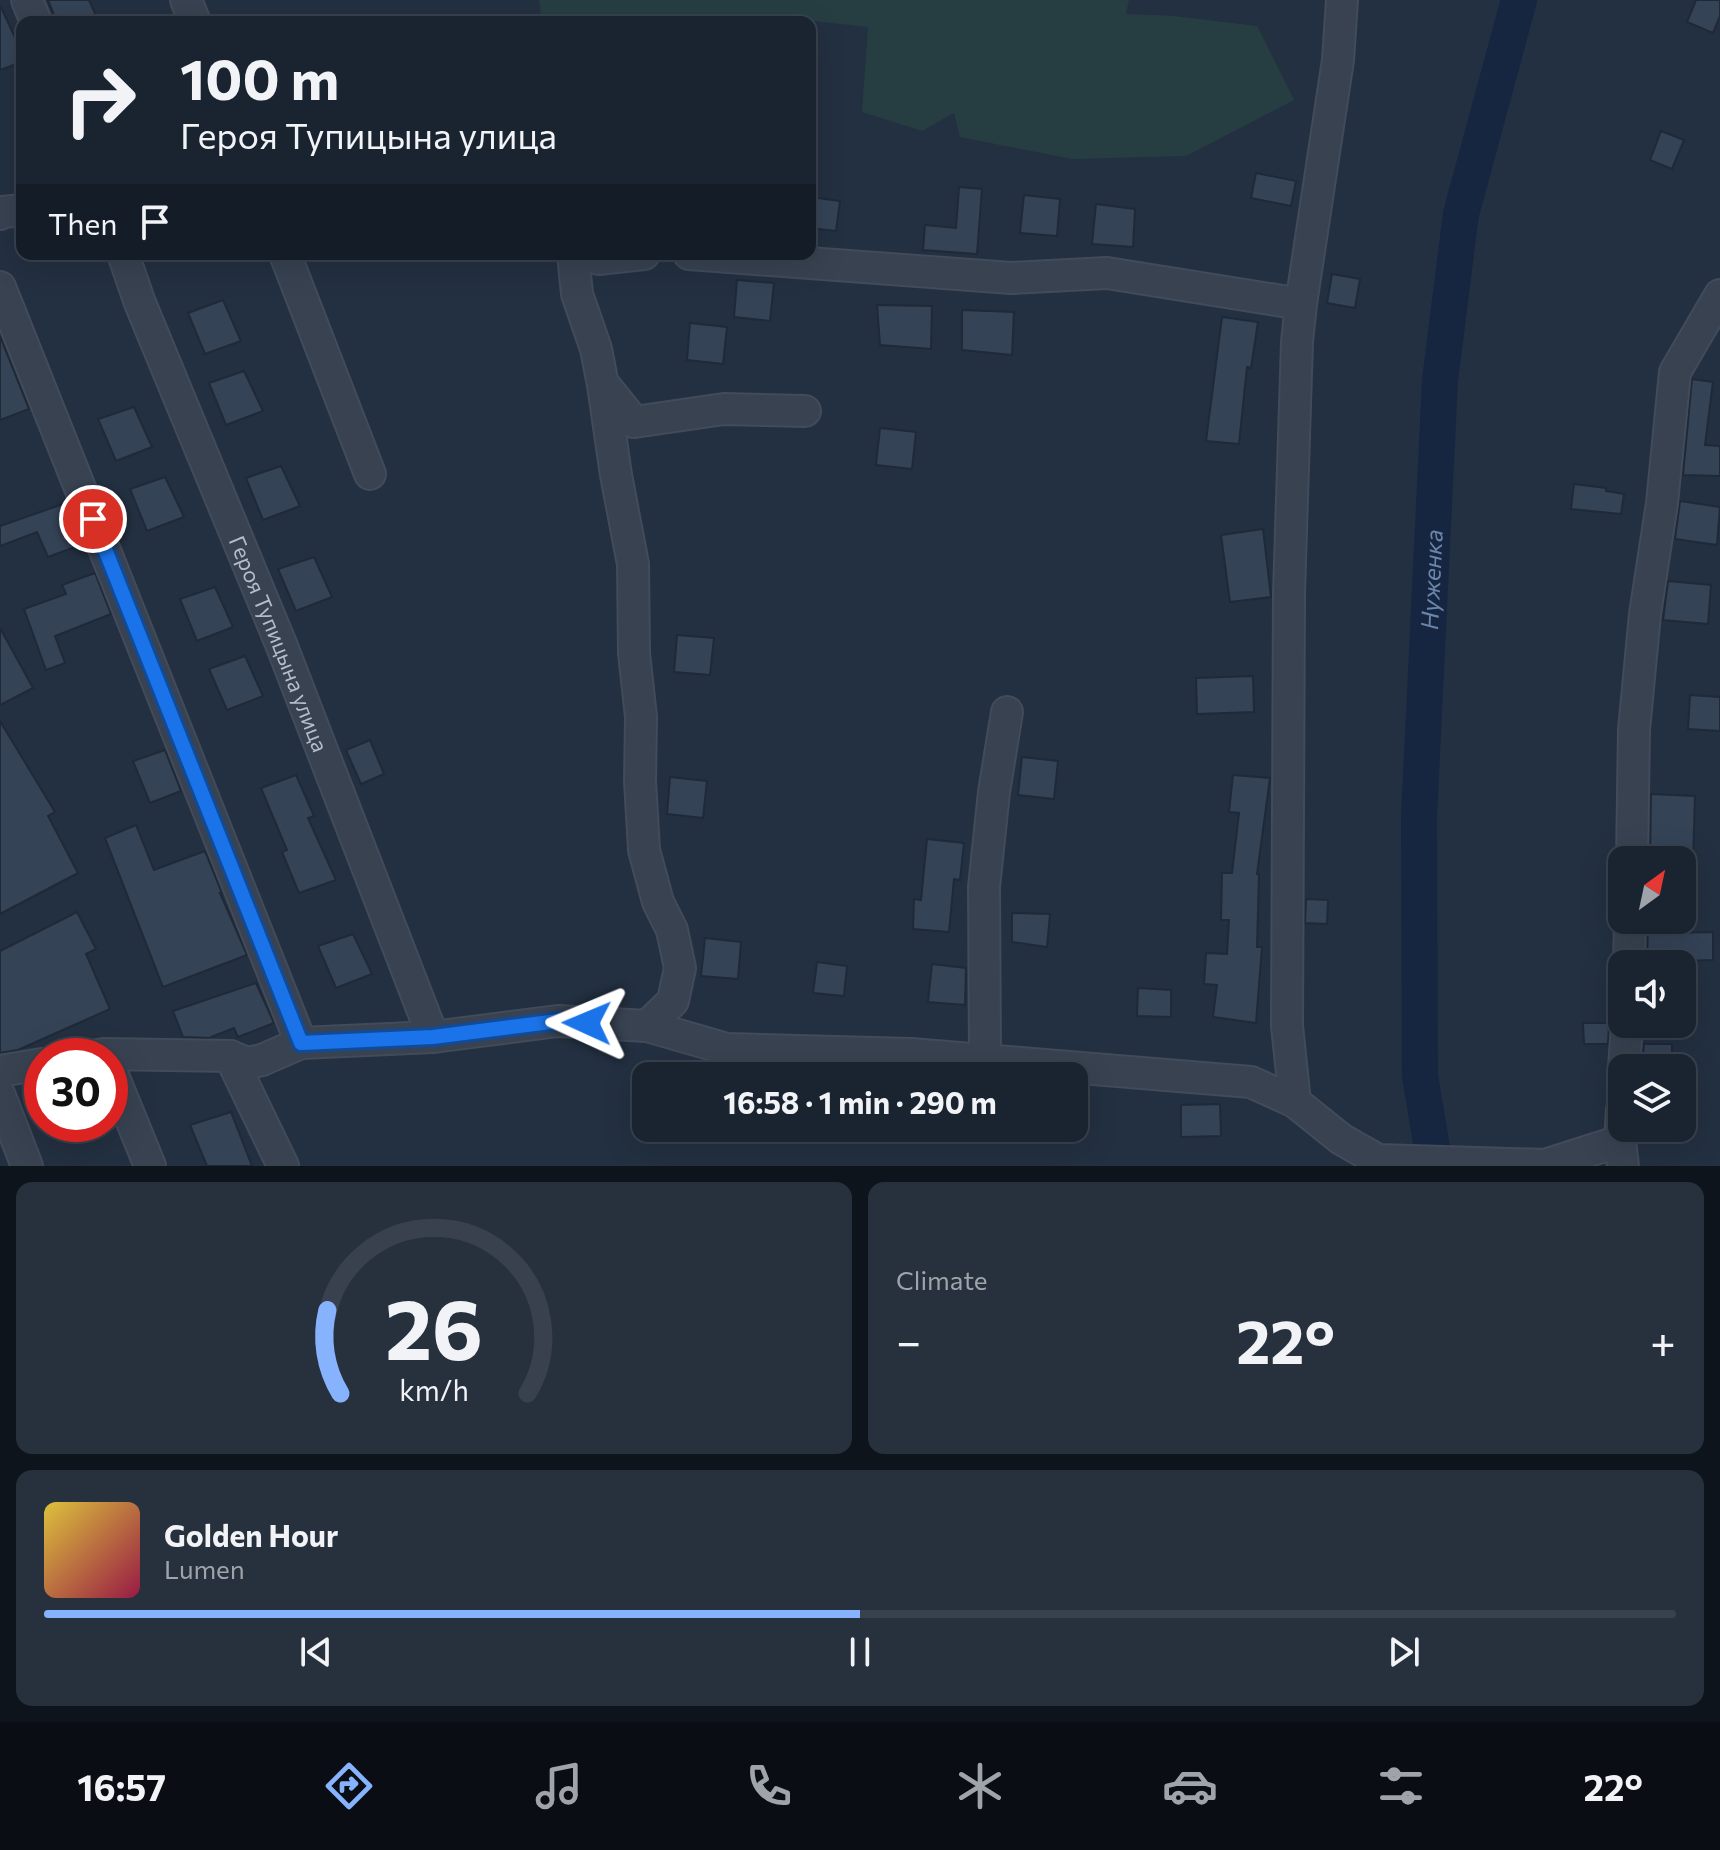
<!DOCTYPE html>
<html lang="en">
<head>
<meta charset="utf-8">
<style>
  body { margin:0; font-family:Commissioner,sans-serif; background:#27303d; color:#f1f3f6; height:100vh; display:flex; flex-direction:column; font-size:30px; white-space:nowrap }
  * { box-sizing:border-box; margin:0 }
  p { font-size:26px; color:#9fa4ab }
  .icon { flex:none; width:44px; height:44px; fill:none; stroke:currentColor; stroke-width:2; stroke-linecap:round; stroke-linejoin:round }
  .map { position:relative; height:1166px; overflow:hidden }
  .sheet { display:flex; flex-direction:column; gap:16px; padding:16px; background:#0e141b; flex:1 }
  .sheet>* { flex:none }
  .hud { position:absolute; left:16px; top:16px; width:800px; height:244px; border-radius:16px; box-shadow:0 8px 32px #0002,0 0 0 2px #38414d; background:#1a2431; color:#f1f3f6; overflow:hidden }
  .needle { width:52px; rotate:33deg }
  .buttons { position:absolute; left:1608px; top:846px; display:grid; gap:16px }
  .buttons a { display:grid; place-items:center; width:88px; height:88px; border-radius:16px; background:#1a2431; box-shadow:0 8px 32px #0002,0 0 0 2px #38414d; font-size:40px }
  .speed { position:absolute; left:24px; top:1038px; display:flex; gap:16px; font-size:40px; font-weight:700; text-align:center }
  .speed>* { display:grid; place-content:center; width:104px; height:104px; border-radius:50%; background:#1a2431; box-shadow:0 8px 32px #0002,0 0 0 2px #38414d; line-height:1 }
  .speed .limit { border:12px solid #d22; background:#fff; color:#111 }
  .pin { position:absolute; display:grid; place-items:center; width:68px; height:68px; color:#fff; margin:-34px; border:4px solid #fff; border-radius:50%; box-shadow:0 2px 8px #0007 }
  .me { position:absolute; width:88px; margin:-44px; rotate:271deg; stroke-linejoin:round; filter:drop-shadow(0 0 6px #0008) }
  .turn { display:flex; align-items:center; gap:28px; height:168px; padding:0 32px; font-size:36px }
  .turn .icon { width:104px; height:104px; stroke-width:2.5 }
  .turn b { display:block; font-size:56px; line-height:68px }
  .then { display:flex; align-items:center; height:76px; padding:0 32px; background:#0003; gap:16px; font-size:30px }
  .big { font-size:60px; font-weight:700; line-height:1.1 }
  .sheet .tile { flex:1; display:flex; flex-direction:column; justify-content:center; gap:12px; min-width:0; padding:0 28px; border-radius:16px; background:#27303d }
  .sheet .dial { align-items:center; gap:0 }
  .dial svg { height:208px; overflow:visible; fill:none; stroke:#38414d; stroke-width:7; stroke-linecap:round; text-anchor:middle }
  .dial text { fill:#f1f3f6; stroke:none }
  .song { display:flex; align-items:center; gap:24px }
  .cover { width:96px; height:96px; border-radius:12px; background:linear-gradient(135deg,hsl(50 70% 55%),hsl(340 70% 35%)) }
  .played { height:8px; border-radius:4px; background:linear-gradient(90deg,#86b2fe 50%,#38414d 50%) }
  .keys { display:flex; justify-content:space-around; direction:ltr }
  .heat { display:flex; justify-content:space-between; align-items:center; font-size:44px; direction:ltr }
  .sheet .tiles { flex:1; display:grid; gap:16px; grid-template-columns:1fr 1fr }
  .tile:last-child { grid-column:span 2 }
  .trip { position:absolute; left:632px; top:1062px; width:456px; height:80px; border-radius:16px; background:#1a2431; box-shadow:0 8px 32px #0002,0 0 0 2px #38414d; font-weight:700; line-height:80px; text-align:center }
  .dock { display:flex; height:128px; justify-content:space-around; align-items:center; background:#0a0e14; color:#9fa4ab }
  .dock .icon { width:56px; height:56px }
  .dock .on { color:#86b2fe }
  .dock b { font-size:36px; color:#f1f3f6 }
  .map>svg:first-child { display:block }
  .green { fill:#263e42 }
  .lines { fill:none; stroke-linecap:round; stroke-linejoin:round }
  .river { stroke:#162640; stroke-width:36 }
  .building { fill:#354357; stroke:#1f2938; stroke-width:2 }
  .minor-casing { stroke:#414b5a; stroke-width:34 }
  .minor { stroke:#384251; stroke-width:30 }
  .route-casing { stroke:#114b97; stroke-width:20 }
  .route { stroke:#1a73e8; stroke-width:14 }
  .labels { text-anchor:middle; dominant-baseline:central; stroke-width:8; stroke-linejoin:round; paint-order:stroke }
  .street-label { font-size:22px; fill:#b4bdcb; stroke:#1d2736 }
  .water-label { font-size:24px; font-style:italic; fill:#6b86ac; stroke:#1d2736 }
</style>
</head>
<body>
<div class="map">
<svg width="1720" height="1166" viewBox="0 0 1720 1166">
  <rect width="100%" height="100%" fill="#233041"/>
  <path class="green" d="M539,0H1129L1126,14L1174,16L1257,26L1294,100L1186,156L1072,159L960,137L954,113L922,131L862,112L868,27L751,14L676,19L674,22H542Z"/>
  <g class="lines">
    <path class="river" id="s1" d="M1435,1166L1420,1076L1419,817L1440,380L1461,214L1519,0"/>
  </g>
  <g class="building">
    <path d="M48,0H89L99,22H57Z"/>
    <path d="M1696,0H1720V16L1713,33L1687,22Z"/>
    <path d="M0,5L22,53V62L0,70Z"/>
    <path d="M1661,131L1684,140L1672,169L1650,160Z"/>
    <path d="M1256,173L1296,181L1291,206L1251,198Z"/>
    <path d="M959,187L982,189L977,254L923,250L925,225L956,228Z"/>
    <path d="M1024,195L1060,199L1057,236L1020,233Z"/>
    <path d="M810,197L840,201L836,231L810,228Z"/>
    <path d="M1096,204L1135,209L1133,247L1092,244Z"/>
    <path d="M1332,274L1360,279L1355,308L1327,303Z"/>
    <path d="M737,280L774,283L770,321L734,317Z"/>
    <path d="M223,300L241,341L205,354L188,313Z"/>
    <path d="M877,305L932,306L931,349L880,345Z"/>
    <path d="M962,310L1014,312L1012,355L962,350Z"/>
    <path d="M1222,317L1258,322L1251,368L1247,367L1239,444L1206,441Z"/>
    <path d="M690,323L727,327L723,364L687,360Z"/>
    <path d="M0,336L29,409L0,420Z"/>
    <path d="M244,371L263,411L226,425L209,383Z"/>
    <path d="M1692,379L1713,382L1705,445L1720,446V476L1683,475Z"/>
    <path d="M134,407L152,447L116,461L98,419Z"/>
    <path d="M880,428L916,432L912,469L876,465Z"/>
    <path d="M281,466L300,506L263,520L246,478Z"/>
    <path d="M165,477L184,517L147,531L130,489Z"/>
    <path d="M1574,484L1606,488V491L1624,494L1621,514L1571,509Z"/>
    <path d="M1680,501L1720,507L1717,545L1675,539Z"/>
    <path d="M66,503L83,544L48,557L37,532L0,546V526Z"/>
    <path d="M1263,529L1271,597L1230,602L1221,535Z"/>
    <path d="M314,557L332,597L296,611L278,569Z"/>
    <path d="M95,573L111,614L55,636L65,663L46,670L24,609L66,594L62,585Z"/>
    <path d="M1668,581L1711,585L1708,624L1663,620Z"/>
    <path d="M215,587L233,627L197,641L180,599Z"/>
    <path d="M0,628L33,688L0,705Z"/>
    <path d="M677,635L714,638L710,675L674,672Z"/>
    <path d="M245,656L263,696L227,710L209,669Z"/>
    <path d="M1253,676L1254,712L1197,714L1196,678Z"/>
    <path d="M1690,695L1720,697V731L1688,729Z"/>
    <path d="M0,721L55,812L48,816L78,873L0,914Z"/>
    <path d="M370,740L384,774L361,784L346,750Z"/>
    <path d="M165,750L181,791L150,803L133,761Z"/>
    <path d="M1022,757L1058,761L1054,799L1018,795Z"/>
    <path d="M296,775L314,816L308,818L336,880L299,893L282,852L287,850L261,788Z"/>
    <path d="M1233,775L1270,778L1257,874H1259L1257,947H1262L1256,1023L1213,1017L1217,985L1204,984L1206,953L1227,954L1229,920H1221L1222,873H1232L1239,813L1229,812Z"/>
    <path d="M670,777L707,781L703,818L667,814Z"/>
    <path d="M1651,794L1695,796L1693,860H1650Z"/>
    <path d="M136,825L154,870L205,851L222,893H220L247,955L163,987L105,838Z"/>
    <path d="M927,839L964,843L960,880L954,879L949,932L913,929L914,899L921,900Z"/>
    <path d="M1306,899L1328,900L1327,924L1305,923Z"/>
    <path d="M77,912L96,949L86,954L110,1009L18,1050L0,1053V951Z"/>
    <path d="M1012,913L1050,914L1047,947L1012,942Z"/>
    <path d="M1648,920H1676V933L1713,932V960L1647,962Z"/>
    <path d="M353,934L372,974L336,988L318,946Z"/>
    <path d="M705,938L741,942L738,979L701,976Z"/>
    <path d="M817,962L847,966L844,996L813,993Z"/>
    <path d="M932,964L966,968L965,1005L928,1002Z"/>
    <path d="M256,983L274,1023L238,1037L234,1028L209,1038L183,1037L173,1011Z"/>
    <path d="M1138,988L1171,990V1017L1137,1016Z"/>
    <path d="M1583,1023H1609L1608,1044H1584Z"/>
    <path d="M1644,1044H1672V1068H1642Z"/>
    <path d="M1220,1104L1221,1136L1181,1137V1105Z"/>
    <path d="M231,1112L252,1166H207L190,1125Z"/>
  </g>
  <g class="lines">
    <defs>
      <g id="minor">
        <path d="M27,0L36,22"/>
        <path d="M186,0L195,22"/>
        <path d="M0,214L3,212L22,210"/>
        <path id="s2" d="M123,254L140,303L281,644L433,1037"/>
        <path d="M285,254L370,474"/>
        <path d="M573,254L577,294L596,349L603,385L616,475L633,564L634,653L641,717L640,781L644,850L658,902L672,930L680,968L673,1001L647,1026"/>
        <path d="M589,254L598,259L644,254"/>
        <path d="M689,254L1011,278L1107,273L1301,304"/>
        <path d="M0,287L301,1043"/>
        <path d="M605,386L634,422L724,409L805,411"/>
        <path d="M1632,860L1634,730L1645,614L1662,503L1675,372L1720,295"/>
        <path d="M1629,964L1630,920"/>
        <path d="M91,1056L104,1054L230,1056L247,1063L262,1060L301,1043L433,1037L558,1021L647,1026L727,1049L911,1054L1251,1082L1295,1102L1341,1139L1378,1160L1545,1165L1620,1141"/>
        <path d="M230,1056L283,1166"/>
        <path d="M985,1060L984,887L994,792L1007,712"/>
        <path d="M110,1068L150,1166"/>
        <path d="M1624,1068L1627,1024"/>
        <path d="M0,1071L42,1064"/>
        <path d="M0,1096L27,1166"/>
        <path d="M1295,1102L1287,1026L1289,593L1297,342L1301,304L1338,60L1342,0"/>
        <path d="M1622,1110L1620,1141L1623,1166"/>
      </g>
    </defs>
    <use href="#minor" class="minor-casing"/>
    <use href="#minor" class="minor"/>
  </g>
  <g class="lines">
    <defs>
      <path id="route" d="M93,519L301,1043L433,1037L558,1021L587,1023"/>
    </defs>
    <use href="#route" class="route-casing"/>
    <use href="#route" class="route"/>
  </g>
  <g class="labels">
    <g class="street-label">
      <text stroke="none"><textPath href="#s2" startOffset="420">Героя Тупицына улица</textPath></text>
    </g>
    <g class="water-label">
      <text stroke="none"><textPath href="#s1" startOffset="588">Нуженка</textPath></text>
    </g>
  </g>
</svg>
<div class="buttons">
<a><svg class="needle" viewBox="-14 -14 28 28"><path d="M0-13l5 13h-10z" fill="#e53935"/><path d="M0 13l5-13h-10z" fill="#9fa4ab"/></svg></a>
<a><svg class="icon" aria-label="sound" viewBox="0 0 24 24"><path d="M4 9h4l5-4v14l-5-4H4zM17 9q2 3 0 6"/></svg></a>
<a><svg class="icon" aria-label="layers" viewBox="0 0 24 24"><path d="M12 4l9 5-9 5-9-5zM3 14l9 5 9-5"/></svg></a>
</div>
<div class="speed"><div class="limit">30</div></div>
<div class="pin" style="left:93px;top:519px;background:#d93025"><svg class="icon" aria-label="arrive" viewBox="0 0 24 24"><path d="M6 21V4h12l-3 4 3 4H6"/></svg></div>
<svg class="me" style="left:587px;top:1023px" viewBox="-20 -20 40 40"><path d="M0-17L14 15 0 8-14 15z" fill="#1a73e8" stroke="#fff" stroke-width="4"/></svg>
<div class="trip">16:58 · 1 min · 290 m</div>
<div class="hud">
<div class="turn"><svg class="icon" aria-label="right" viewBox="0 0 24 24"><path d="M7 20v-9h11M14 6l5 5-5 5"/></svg><div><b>100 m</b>Героя Тупицына улица</div></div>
<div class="then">Then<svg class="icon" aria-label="arrive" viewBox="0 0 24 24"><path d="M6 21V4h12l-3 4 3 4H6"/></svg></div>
</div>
</div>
<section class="sheet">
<div class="tiles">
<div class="tile dial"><svg viewBox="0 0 100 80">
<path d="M14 69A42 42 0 1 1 86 69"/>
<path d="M14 69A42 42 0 0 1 9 37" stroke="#86b2fe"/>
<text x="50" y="56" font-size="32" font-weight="700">26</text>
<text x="50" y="72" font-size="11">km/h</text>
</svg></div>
<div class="tile"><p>Climate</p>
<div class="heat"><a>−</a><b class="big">22°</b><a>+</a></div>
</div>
<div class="tile">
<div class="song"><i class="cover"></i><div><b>Golden Hour</b><p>Lumen</p></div></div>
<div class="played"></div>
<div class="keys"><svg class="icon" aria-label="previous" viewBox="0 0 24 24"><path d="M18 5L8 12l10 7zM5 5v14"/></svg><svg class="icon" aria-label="pause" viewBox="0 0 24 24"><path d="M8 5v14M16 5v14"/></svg><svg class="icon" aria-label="next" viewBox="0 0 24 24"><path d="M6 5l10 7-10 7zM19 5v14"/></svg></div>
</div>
</div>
</section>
<nav class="dock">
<b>16:57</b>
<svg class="icon on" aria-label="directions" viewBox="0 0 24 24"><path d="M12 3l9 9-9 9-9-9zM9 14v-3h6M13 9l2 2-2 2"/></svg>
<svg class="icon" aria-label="music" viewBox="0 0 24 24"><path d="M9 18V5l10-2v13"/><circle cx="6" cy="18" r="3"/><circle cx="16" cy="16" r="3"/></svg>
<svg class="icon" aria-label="phone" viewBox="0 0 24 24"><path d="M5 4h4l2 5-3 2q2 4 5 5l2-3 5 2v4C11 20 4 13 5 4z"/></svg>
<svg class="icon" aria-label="climate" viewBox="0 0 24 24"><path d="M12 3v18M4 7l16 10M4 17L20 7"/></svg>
<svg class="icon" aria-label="car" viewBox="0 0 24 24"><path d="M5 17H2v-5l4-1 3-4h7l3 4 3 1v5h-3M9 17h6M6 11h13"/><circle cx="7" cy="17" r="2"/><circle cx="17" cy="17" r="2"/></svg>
<svg class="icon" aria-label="filters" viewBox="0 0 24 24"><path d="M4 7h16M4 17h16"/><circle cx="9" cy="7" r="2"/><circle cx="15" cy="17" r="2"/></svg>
<b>22°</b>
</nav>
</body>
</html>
